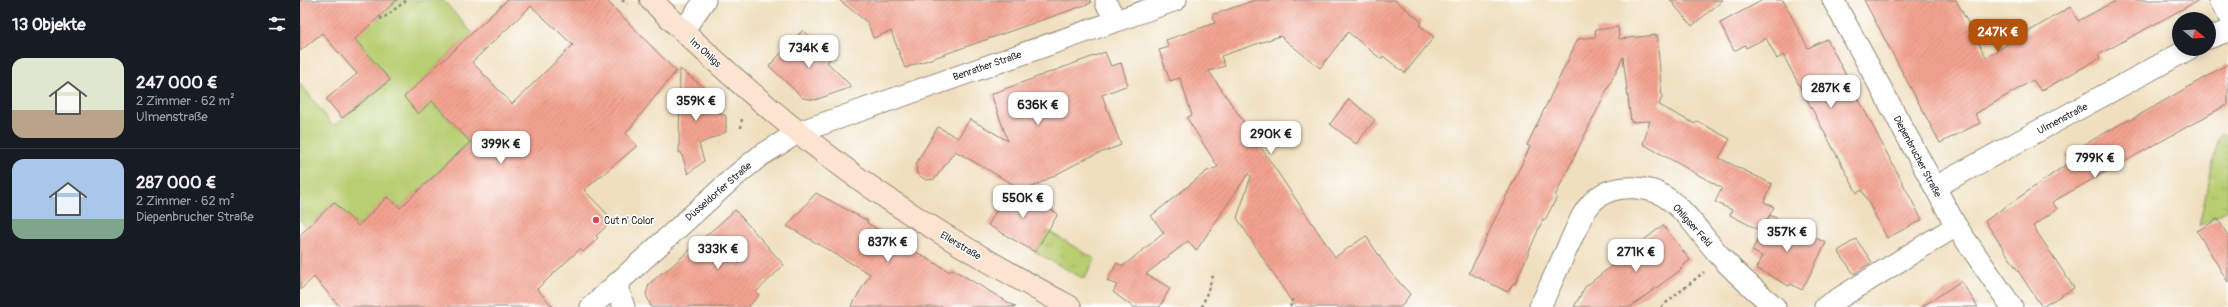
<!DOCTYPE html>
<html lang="de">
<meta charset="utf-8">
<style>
body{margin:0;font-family:Pangolin,sans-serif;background:#20242c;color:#f1f3f6;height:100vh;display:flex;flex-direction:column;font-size:15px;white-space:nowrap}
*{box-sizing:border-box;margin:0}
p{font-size:13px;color:#9ea1a6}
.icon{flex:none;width:22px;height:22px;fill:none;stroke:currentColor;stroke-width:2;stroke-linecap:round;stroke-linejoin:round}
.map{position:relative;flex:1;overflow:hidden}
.drawer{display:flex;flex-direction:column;background:#171b24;width:300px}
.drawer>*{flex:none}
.needle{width:26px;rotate:108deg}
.fabs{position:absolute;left:1872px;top:12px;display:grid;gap:8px}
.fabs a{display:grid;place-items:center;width:44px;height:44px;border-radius:50%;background:#171b24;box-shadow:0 2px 10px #0003;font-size:20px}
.price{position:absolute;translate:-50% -34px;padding:0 9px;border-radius:8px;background:#fff;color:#222;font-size:13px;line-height:26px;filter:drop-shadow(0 1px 2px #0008)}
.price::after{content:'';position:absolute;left:50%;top:24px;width:12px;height:9px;margin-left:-6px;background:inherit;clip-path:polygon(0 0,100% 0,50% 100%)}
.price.on{background:#b45309;color:#fff}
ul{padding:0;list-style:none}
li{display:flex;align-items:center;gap:12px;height:100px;padding:0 12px}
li+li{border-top:1px solid #363941}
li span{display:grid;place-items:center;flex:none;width:112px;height:80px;border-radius:12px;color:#555}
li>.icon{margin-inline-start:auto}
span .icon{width:48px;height:48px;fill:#fffc;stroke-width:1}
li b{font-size:17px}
h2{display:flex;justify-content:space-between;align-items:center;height:48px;padding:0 12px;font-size:17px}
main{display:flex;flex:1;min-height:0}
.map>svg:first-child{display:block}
.grass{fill:url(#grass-tufts);stroke:#727c4e}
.garden{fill:#b9ce72;stroke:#727c4e}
.building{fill:url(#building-hatch);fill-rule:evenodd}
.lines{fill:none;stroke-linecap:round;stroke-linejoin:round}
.street-casing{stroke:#8d8574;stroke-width:23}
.secondary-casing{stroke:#8d8574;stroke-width:24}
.path{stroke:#8d8574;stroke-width:2.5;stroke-dasharray:3 3;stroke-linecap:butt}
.street{stroke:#fff;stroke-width:21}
.secondary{stroke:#fde4d0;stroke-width:22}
.poi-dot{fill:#d1495b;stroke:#fff;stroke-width:1.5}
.labels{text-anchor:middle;stroke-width:3;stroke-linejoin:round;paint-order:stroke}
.street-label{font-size:10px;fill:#2b2b2b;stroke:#fff}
.poi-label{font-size:10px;fill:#2b2b2b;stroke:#fff;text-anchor:start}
</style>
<main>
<section class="drawer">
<h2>13 Objekte<svg class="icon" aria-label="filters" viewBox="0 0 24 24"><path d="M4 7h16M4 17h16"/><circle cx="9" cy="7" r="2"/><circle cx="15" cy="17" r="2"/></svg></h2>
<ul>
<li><span style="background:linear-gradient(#dfe7d0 65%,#b9a48a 0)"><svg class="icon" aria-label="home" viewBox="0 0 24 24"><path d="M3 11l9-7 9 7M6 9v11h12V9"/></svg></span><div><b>247 000 €</b><p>2 Zimmer · 62 m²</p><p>Ulmenstraße</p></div></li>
<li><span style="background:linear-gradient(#a9c7e8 75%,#7fa58c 0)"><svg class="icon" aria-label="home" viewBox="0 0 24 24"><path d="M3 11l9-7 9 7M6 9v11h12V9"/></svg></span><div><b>287 000 €</b><p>2 Zimmer · 62 m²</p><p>Diepenbrucher Straße</p></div></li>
</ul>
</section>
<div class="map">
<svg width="1928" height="307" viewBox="0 0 1928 307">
<defs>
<pattern id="grass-tufts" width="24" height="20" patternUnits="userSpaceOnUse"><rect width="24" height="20" fill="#b9ce72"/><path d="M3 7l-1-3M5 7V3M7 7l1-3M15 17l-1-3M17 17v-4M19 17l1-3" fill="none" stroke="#9fb163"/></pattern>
<pattern id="building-hatch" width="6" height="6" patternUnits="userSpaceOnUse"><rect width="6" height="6" fill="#f3a390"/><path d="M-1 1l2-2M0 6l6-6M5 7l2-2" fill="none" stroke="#d08c7c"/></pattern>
</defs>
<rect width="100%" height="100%" fill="#fff"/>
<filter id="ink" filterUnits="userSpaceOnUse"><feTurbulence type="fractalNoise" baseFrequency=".025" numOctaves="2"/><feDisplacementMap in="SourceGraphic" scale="8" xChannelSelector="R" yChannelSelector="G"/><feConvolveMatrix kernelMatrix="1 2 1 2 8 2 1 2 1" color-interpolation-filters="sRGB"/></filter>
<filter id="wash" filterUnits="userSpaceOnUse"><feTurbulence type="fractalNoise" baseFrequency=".012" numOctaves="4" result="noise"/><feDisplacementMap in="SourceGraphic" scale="16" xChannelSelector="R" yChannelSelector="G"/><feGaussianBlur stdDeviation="0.9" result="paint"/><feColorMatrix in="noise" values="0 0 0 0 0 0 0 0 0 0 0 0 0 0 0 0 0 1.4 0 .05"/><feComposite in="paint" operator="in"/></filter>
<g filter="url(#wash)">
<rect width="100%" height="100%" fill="#efdfbe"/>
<g class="grass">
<polygon points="1924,133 1928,140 1928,210 1899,226 1919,135"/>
<polygon points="748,231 795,259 784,279 735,252"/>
</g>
<polygon class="garden" points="97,0 143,0 172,33 104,97 118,114 132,101 170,142 100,208 87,197 58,226 34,202 7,228 0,220 0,83 33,126 90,80 53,36 75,18 77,20 83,15 81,13"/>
<g id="blocks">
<g class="building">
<polygon points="0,0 97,0 55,39 90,80 42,118 26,99 57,74 22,33 0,51"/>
<path d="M207,0h99l70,71 -50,62 11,13 -53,44 29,30 -17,16 2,2 -15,14 -3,-3 -43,40 16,18h-213l-26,-30 -14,13v-55l34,-33 24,24 29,-29 13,11 70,-66 -38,-41 -14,13 -14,-17zM231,6l42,39 -61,59 -40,-42z"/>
<polygon points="539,0 790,0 791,3 605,68 591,31 573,38 568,23"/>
<polygon points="955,0 1095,0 1122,22 1119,25 1134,37 1105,73 1083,56 1081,59 1048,32 1020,68 980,36 921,56 925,66 909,71 1035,257 1066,236 1090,272 1110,294 1101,307 995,307 937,218 951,176 948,174 896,251 888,241 846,274 870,288 860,307 833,307 813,292 817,285 807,281 817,263 823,266 864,233 851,216 907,171 918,167 887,118 892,115 880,78 870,81 859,50 869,47 866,40 915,23 912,15"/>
<polygon points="1370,0 1423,0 1392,26"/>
<polygon points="1463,0 1483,0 1508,48 1527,39 1622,220 1587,238 1562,190 1557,193 1483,55 1477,59 1466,38 1446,48 1445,45 1434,51 1420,23"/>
<polygon points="1564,0 1656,0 1686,57 1770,7 1778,21 1817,0 1899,0 1798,55 1800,58 1741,91 1733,80 1675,114 1680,123 1640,143"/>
<polygon points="1318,27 1319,39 1357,35 1362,97 1359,105 1395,124 1397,121 1430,139 1419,158 1472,184 1464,202 1474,207 1461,231 1430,215 1432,210 1415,202 1422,188 1343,144 1350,121 1331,122 1323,57 1255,196 1257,197 1245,220 1243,219 1215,284 1213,283 1208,292 1169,273 1230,147 1227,145 1278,39 1296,37 1295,30"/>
<polygon points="503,30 532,57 527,62 552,87 515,100 503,98 469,66"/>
<polygon points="805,52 811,66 821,63 828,85 802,95 821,145 787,158 725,191 655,151 635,179 626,180 617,174 616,166 618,160 638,127 658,138 670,119 708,141 691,94"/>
<polygon points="1928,64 1928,104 1752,202 1757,209 1733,226 1774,288 1742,307 1685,221 1770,162 1766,155 1828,120 1829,121"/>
<polygon points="380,69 405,88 398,103 426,116 426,132 399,144 404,161 388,174 381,152 379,153"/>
<polygon points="1049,99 1075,120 1056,144 1030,124"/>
<polygon points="711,186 758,214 735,252 688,225"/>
<polygon points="516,193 568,221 567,223 650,272 652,269 716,307 551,307 570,274 487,226"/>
<polygon points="435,210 484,265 456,292 459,295 448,307 351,307 346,294 349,284 364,271 365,272"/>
<polygon points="1470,215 1526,243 1502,290 1491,284 1489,286 1456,268 1462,256 1452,251"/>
<polygon points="1918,219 1928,236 1928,282 1897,231"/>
<polygon points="1363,225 1390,260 1380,268 1382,269 1330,307 1274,307 1285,287"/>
<polygon points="1556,239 1572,262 1554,274 1538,251"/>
<polygon points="1661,281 1678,307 1622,307"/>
</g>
</g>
</g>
<g filter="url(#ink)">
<use href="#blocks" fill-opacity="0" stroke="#8d8574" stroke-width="1"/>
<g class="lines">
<g class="street-casing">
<g id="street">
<polyline points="806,0 806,3 816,20"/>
<polyline points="1533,0 1656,226 1712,307"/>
<polyline points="1919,0 1928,14"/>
<polyline points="383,31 405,0"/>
<polyline points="1909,38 1928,31"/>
<polyline points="1635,187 1889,49"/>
<polyline points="316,284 324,307"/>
<polyline points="291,307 433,178 460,156 499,132 876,0"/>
<path d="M1240,307l42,-91c4,-6 9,-14 16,-19 18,-13 51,-12 69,1 22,15 36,40 54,59 16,18 35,34 54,50"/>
<polyline points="1525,307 1656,226"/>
</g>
</g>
<g class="secondary-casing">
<path id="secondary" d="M351,0c60,59 124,116 192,167 71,53 149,97 227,140"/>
</g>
<g class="path">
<polyline points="322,0 327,4"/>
<polyline points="80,17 82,19 107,0"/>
<polyline points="441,128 442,117"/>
<polyline points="902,307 914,273"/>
<polyline points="990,307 993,299"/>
<polyline points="1361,307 1404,272"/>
</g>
<use href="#street" class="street"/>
<use href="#secondary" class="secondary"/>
</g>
</g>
<circle class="poi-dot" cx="296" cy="220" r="4"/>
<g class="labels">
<g class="street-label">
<text transform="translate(406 52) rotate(42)" y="4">Im Ohligs</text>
<text transform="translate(687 65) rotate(-19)" y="4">Benrather Straße</text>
<text transform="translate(1762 118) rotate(-28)" y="4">Ulmenstraße</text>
<text transform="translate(1618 156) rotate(62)" y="4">Diepenbrucher Straße</text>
<text transform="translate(418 191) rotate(-41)" y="4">Düsseldorfer Straße</text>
<text transform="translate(1393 225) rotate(48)" y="4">Ohligser Feld</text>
<text transform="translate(661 245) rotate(31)" y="4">Ellerstraße</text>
</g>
<g class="poi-label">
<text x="304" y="224">Cut n' Color</text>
</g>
</g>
</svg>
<div class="fabs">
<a><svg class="needle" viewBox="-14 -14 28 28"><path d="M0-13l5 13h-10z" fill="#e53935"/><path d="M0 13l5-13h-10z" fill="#9ea1a6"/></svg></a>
</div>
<b class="price on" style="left:1698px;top:53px">247K €</b>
<b class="price" style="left:509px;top:69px">734K €</b>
<b class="price" style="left:1531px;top:109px">287K €</b>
<b class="price" style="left:396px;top:122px">359K €</b>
<b class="price" style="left:738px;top:126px">636K €</b>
<b class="price" style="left:971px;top:155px">290K €</b>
<b class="price" style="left:201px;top:165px">399K €</b>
<b class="price" style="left:1795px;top:179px">799K €</b>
<b class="price" style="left:723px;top:219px">550K €</b>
<b class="price" style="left:1487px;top:253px">357K €</b>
<b class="price" style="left:588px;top:263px">837K €</b>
<b class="price" style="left:418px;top:270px">333K €</b>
<b class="price" style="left:1336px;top:273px">271K €</b>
</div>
</main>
